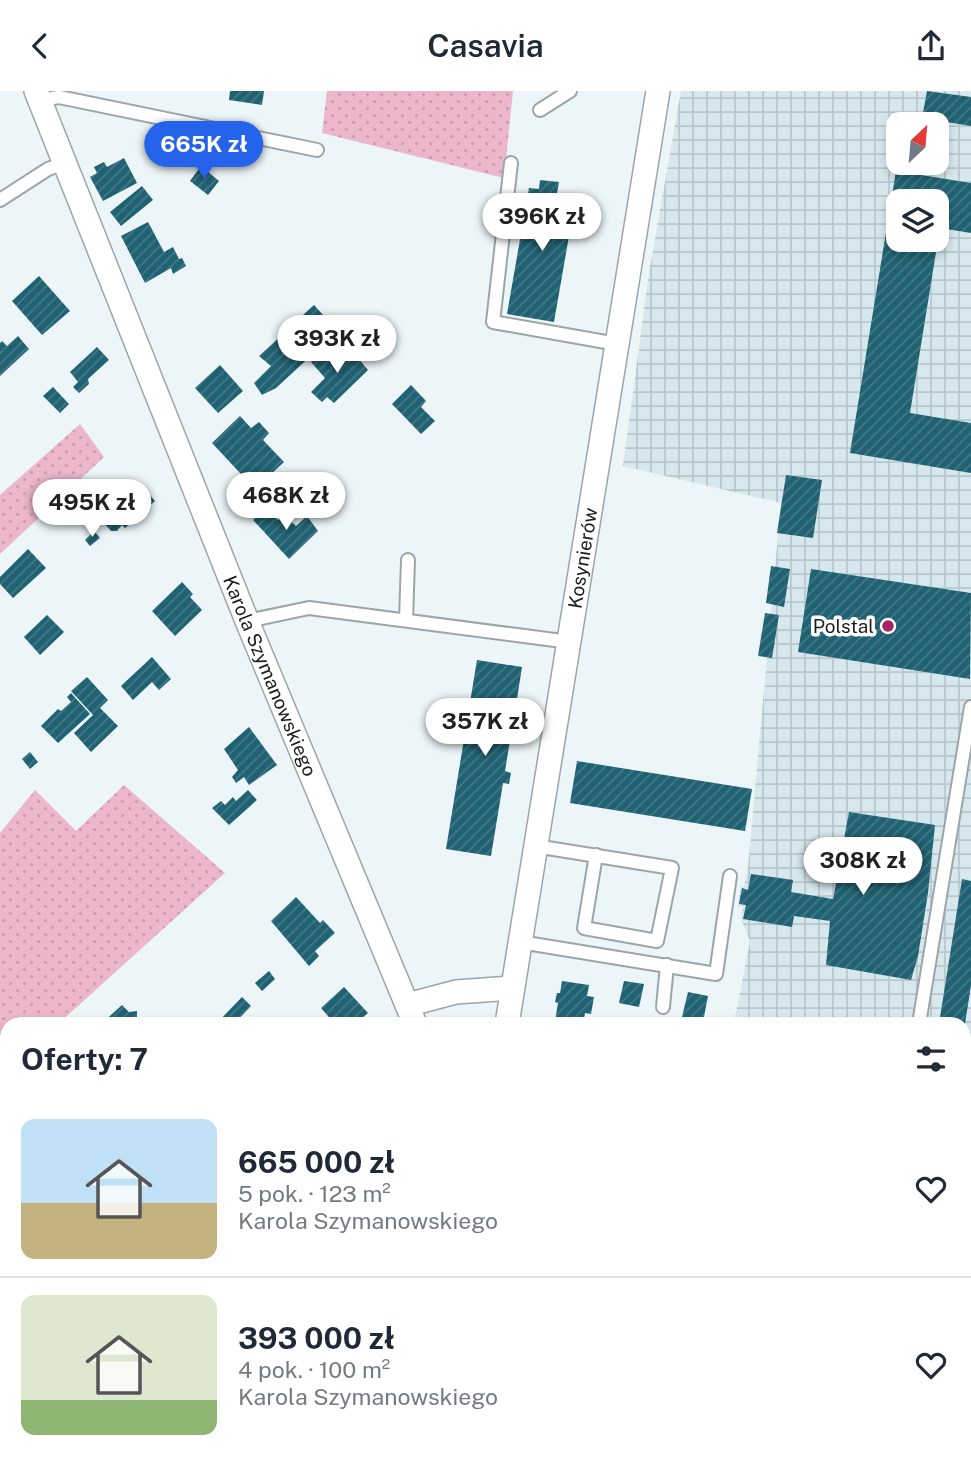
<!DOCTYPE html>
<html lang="pl">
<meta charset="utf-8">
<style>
body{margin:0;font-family:"Public Sans",sans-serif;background:#f6f6f7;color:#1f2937;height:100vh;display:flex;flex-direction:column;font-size:26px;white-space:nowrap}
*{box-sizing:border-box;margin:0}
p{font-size:23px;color:#747a83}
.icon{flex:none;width:38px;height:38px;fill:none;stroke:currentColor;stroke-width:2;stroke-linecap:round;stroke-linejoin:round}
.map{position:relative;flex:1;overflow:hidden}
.drawer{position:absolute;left:0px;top:926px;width:971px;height:450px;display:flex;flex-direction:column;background:#fff;border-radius:21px 21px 0 0;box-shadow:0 4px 10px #0003}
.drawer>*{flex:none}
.needle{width:46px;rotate:26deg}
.controls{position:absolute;left:886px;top:21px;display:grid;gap:14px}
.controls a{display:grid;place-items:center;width:63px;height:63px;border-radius:14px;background:#fff;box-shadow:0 4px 10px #0003;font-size:35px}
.price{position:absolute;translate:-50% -60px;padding:0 16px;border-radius:24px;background:#fff;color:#222;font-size:23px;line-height:46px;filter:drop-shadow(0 2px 4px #0008)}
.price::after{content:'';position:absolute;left:50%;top:42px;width:21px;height:16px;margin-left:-10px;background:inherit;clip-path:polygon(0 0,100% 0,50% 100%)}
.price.on{background:#2563eb;color:#fff}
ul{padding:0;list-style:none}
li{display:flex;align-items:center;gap:21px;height:175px;padding:0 21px}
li+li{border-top:2px solid #e0e1e3}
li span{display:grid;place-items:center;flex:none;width:196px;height:140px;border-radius:14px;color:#555}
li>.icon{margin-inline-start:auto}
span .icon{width:84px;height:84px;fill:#fffc;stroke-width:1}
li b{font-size:30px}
h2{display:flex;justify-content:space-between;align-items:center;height:84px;padding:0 21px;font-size:30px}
header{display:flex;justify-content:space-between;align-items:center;height:91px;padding:0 21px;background:#fff;font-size:32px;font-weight:600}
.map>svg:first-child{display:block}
.industrial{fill:url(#industrial-grid);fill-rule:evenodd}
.grass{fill:url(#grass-dots)}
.building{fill:url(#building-hatch)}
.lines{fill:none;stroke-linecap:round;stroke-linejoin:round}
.service-casing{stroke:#9da5a8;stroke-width:16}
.minor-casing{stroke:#9da5a8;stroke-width:26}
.path{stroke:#93999b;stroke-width:4.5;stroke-dasharray:3.5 5;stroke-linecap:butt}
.service{stroke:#fff;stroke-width:12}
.minor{stroke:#fff;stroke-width:23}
.poi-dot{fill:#a82069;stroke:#fff;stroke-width:2.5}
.labels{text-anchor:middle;stroke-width:7;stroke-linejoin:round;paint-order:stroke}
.street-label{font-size:19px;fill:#1a1d1e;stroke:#fff}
.poi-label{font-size:19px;fill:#1a1d1e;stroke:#fff;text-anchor:end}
</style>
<header><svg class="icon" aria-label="back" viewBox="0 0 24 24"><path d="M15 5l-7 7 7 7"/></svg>Casavia<svg class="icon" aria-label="share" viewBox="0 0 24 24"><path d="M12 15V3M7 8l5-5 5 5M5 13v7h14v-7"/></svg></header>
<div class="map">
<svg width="971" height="1375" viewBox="0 0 971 1375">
<defs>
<pattern id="industrial-grid" width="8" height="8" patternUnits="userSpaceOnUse" patternTransform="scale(1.75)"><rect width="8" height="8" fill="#d6e8ed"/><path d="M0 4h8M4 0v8" fill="none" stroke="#b7c7cb"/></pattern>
<pattern id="grass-dots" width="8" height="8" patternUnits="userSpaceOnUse" patternTransform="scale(1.75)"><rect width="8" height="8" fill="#ecb6cb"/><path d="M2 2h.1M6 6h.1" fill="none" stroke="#ca9cae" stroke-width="1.8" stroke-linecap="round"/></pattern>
<pattern id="building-hatch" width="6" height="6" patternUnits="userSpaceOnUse" patternTransform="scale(1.75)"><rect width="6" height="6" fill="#1f6273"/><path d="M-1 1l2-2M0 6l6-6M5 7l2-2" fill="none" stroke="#467885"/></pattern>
</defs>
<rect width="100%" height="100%" fill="#ecf5f8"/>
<path class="industrial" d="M681,0h290v998l-7,-1v-64h-230l16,-83 -9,-22 2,-12 -5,-1 2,-19h4l4,-20 33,-364 -158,-37 26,-193zM898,33h38v39h-38zM898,110h38v39h-38z"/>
<g class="grass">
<polygon points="327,0 513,0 504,87 322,42"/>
<polygon points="80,333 104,366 0,463 0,404"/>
<polygon points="124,694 225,782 58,933 7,933 7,979 0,985 0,742 35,699 76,740"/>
<polygon points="541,1369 587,1369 589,1375 543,1375"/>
</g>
<g class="building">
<polygon points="230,0 264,0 262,14 229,9"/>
<polygon points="927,0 971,6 971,35 922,27"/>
<polygon points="167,47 176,57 183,51 191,58 177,71 169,64 162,72 153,62"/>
<polygon points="124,67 137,92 103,110 90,86 97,82 94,76 104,71 107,76"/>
<polygon points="201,75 219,90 208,104 190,90"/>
<polygon points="896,80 971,92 971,142 940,137 936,148 936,110 898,110 898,149 938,149 910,322 971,332 971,382 850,362"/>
<polygon points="540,89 559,91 557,102 576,105 554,231 507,223 529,97 539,98"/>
<polygon points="142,95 153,109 121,135 110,121"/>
<polygon points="148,131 164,161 173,156 179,168 182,167 186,175 173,183 171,177 145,192 121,145"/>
<polygon points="39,185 70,220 42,244 12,210"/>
<polygon points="314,214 325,226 315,236 327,250 276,297 262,304 254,292 271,275 259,265 283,243 295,254 312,238 303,224"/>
<polygon points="18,245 29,258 0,285 0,252 2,250 7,255"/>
<polygon points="97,256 109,269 88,288 89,293 79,302 73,296 78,291 70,281"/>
<polygon points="325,258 341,271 353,261 368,279 334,312 327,306 322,311 311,301 325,287 311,271"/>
<polygon points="220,274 243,300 218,322 195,297"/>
<polygon points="411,294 426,310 421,316 435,330 421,343 392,313"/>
<polygon points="53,296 69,313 60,322 43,305"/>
<polygon points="240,325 251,337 259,331 269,342 263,349 284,371 255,398 212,352"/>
<polygon points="786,384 822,389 813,447 777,442"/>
<polygon points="141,394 155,410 125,437 122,434 117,440 111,440 103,431"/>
<polygon points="265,417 278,429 284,424 296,435 307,425 318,440 289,468 253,429"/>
<polygon points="94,440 100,447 90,455 85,449"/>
<polygon points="28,458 46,477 13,507 0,493 0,486"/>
<polygon points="771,475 790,478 784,516 766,512"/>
<polygon points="811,478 971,502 970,588 798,561"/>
<polygon points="182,491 193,503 190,506 202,519 175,545 152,520"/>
<polygon points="765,522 779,524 772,567 758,565"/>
<polygon points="47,524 64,541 40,564 24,546"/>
<polygon points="152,566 171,588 159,599 152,591 133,609 121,595"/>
<polygon points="477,569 522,576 517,608 524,609 522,620 515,619 505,680 511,682 509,693 503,692 491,765 446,758"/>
<polygon points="87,586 108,609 100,617 118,635 91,661 74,642 93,624 71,600"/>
<polygon points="71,602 90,623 58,652 41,635 58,618 61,620 71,611 67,606"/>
<polygon points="249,636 277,674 249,694 244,686 236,692 232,686 238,679 224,658"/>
<polygon points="30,661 38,671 30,678 22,668"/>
<polygon points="577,670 752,698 745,740 570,712"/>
<polygon points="248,699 257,709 229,734 212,717 221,710 225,714 233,706 236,710"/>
<polygon points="849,721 935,734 928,802 918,865 911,889 826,874 830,830 794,825 792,836 743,828 746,814 739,813 742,797 748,799 751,783 793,789 791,801 833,808"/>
<polygon points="962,788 971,790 971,894 965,933 939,933"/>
<polygon points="296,806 320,832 323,829 335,842 315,860 319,865 309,875 271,830"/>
<polygon points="269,880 275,888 262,900 255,892"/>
<polygon points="562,890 589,894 587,905 594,906 591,923 585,922 584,928 591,929 590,933 552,933 552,929 555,930 558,912 555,911 557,902 560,902"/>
<polygon points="624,890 644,893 639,916 619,912"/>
<polygon points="344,896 368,922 355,933 335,933 321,917"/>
<polygon points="688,901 708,905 703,931 682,926"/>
<polygon points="242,906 251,915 234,933 216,933"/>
<polygon points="122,914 129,921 137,920 137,929 140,933 101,933"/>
<polygon points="139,1368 186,1368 192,1375 144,1375"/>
<polygon points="469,1368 494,1368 500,1375 463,1375"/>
</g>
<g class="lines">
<g class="service-casing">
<g id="service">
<polyline points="40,9 59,6 317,59"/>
<polyline points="540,19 570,0"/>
<polyline points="511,72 493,231 617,253"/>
<polyline points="0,109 48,78 65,72"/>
<polyline points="406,529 408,469"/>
<polyline points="247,530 309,517 570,551"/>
<polyline points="535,755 672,777 657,850 584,837 596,764"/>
<polyline points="520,851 716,883 730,785"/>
<polyline points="663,916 667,874"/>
<polyline points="919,933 971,616"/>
<polyline points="964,994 971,995"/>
<polyline points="964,1268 971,1257"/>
<polyline points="964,1363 971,1354"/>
<polyline points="524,1368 526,1375"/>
<polyline points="706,1368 734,1375"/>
<polyline points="283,1375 290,1368"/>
<polyline points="800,1375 833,1368"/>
</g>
</g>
<g class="minor-casing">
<g id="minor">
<path id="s1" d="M36,0l211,530 168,403"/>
<polyline points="407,914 456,901 512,897"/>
<path id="s2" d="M507,933l151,-933"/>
<polyline points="597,1368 599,1375"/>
</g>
</g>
<polyline class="path" points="668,1368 684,1375"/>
<use href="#service" class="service"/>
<use href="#minor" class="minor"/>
</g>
<circle class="poi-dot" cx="888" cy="535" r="7"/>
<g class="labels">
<g class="street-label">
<text dy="7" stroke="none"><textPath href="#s2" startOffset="472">Kosynierów</textPath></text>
<text dy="7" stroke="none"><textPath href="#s1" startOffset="630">Karola Szymanowskiego</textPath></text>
</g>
<g class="poi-label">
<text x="874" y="542">Polstal</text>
</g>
</g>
</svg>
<div class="controls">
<a><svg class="needle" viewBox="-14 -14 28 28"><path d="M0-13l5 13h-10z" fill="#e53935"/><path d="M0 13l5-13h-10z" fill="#747a83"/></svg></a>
<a><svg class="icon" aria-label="layers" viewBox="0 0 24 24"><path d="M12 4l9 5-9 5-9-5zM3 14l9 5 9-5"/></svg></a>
</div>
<b class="price on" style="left:204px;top:90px">665K zł</b>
<b class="price" style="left:542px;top:162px">396K zł</b>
<b class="price" style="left:337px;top:284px">393K zł</b>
<b class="price" style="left:286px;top:441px">468K zł</b>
<b class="price" style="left:92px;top:448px">495K zł</b>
<b class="price" style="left:485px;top:667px">357K zł</b>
<b class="price" style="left:863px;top:806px">308K zł</b>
<section class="drawer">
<h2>Oferty: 7<svg class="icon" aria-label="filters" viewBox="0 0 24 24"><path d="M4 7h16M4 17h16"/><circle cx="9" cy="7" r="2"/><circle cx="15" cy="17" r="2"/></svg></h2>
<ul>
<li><span style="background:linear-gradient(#bfe0f5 60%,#c2b280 0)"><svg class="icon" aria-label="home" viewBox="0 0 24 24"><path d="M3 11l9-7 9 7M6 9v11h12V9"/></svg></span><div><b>665 000 zł</b><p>5 pok. · 123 m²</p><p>Karola Szymanowskiego</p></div><svg class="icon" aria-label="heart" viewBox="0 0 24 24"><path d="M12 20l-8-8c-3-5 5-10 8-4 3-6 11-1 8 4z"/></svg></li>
<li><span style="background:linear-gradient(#dfe7d0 75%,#8fb573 0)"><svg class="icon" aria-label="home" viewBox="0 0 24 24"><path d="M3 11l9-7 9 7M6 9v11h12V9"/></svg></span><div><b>393 000 zł</b><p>4 pok. · 100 m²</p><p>Karola Szymanowskiego</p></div><svg class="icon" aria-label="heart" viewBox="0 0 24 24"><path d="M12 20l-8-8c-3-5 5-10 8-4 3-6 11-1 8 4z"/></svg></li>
</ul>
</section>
</div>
